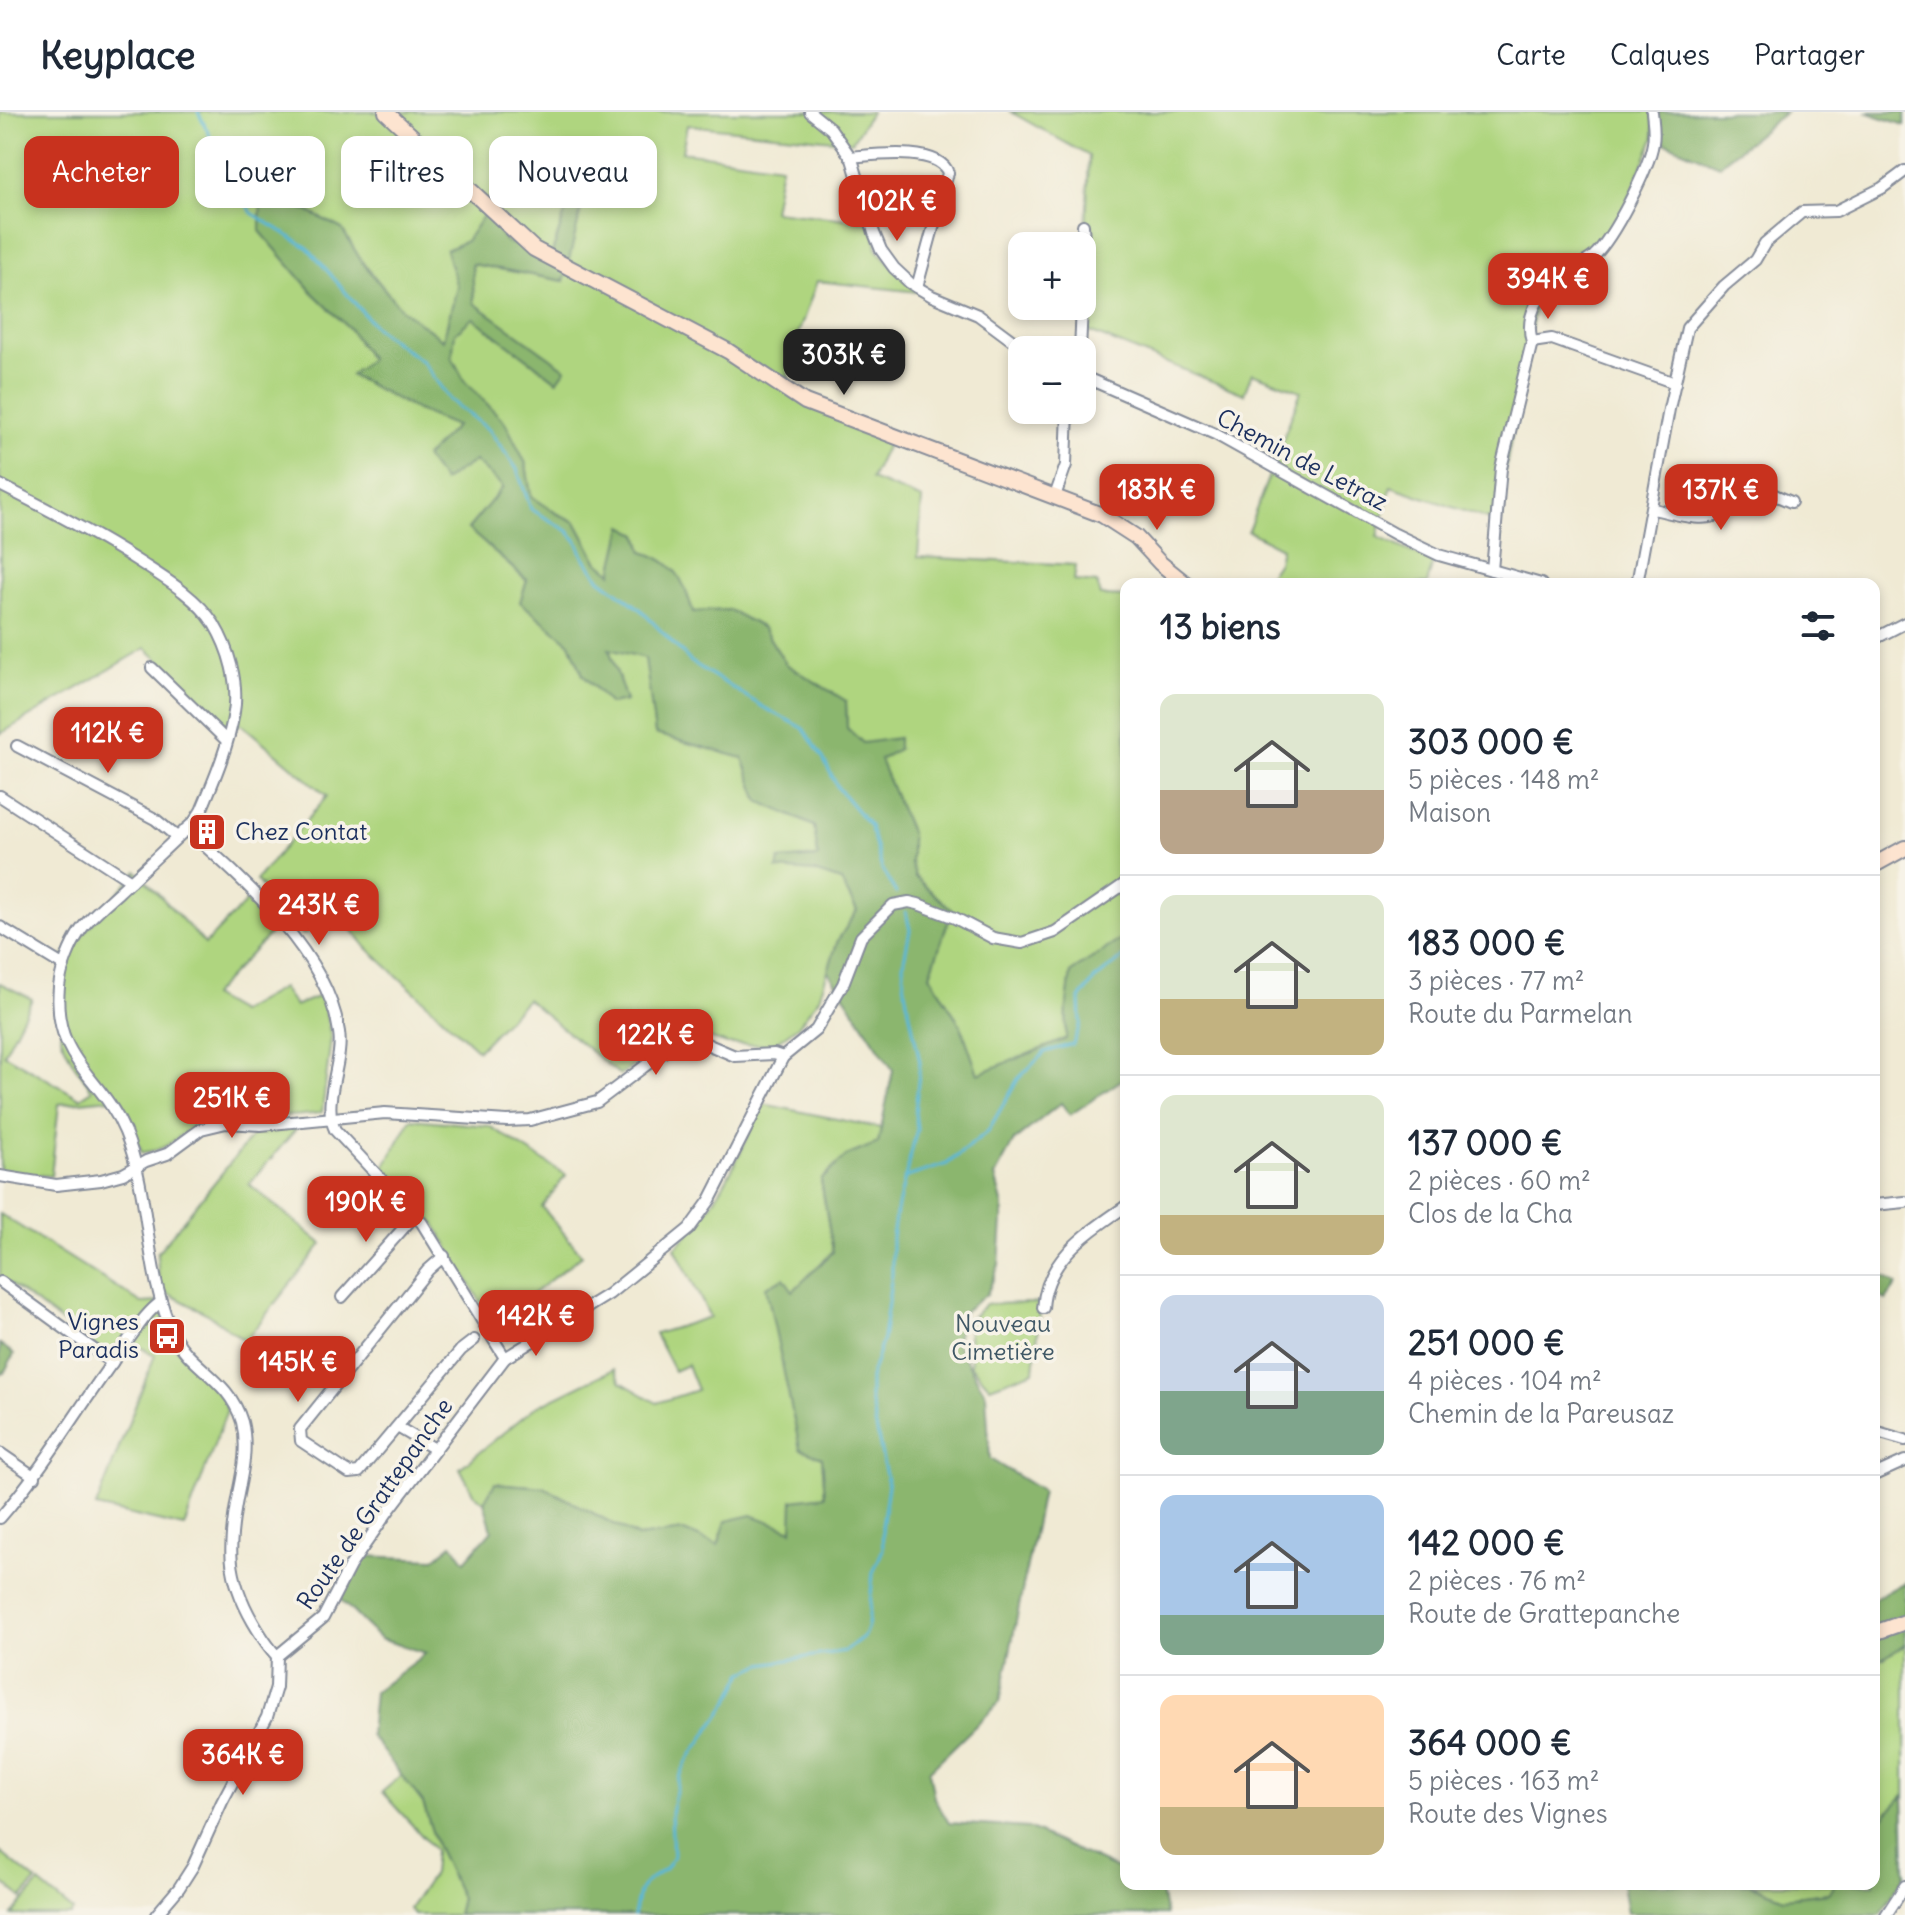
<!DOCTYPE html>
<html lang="fr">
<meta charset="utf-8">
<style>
body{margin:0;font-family:Delius,sans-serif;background:#f6f6f7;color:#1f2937;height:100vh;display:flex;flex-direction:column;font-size:30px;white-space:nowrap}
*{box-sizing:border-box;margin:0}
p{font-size:26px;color:#747a83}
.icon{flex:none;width:44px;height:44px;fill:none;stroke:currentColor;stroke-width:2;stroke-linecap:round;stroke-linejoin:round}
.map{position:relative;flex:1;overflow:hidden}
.panel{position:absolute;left:1120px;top:466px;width:760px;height:1312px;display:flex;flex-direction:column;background:#fff;border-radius:16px;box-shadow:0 4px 12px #0003}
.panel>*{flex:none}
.banner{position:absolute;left:24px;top:24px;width:760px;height:72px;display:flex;gap:16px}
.fabs{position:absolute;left:1008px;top:120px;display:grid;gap:16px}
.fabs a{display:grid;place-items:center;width:88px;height:88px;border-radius:16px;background:#fff;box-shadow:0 4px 12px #0003;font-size:40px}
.price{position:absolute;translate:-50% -68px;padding:0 18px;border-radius:16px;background:#c8321e;color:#fff;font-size:26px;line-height:52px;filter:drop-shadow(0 2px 4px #0008)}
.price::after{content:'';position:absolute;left:50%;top:48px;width:24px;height:18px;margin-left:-12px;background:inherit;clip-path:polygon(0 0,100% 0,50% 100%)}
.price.current{background:#222;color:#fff}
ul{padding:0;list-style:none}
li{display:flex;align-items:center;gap:24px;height:200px;padding:0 40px}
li+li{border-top:2px solid #e0e1e3}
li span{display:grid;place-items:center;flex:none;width:224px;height:160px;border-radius:16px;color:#555}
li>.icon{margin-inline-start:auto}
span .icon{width:96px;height:96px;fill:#fffc;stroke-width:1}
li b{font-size:34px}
h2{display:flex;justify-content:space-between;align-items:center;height:96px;padding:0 40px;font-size:34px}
.pill{padding:0 28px;border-radius:16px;background:#fff;box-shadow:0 4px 12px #0003;font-size:28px;line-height:72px}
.pill.current{background:#c8321e;color:#fff}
header{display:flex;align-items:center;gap:48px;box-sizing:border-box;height:112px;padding:0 40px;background:#fff;border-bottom:2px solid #e0e1e3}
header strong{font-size:38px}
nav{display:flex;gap:44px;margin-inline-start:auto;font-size:28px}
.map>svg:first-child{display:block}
.green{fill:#afd57f;stroke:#65826e;stroke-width:2}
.forest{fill:#8bb66e;stroke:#537266;stroke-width:2}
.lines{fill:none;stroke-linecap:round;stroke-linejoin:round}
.stream{stroke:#59b7d8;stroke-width:3}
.street-casing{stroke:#868c99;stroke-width:14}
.secondary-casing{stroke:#868c99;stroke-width:18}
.street{stroke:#fff;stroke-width:10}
.secondary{stroke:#fde4d0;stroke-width:14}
.labels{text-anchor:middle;stroke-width:7;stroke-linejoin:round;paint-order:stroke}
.street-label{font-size:24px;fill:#1b2f5e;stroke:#f7f3e8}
.poi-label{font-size:24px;fill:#1b2f5e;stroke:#f7f3e8;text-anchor:start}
.park-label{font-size:24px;fill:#405866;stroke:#f7f3e8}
</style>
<header>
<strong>Keyplace</strong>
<nav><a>Carte</a><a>Calques</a><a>Partager</a></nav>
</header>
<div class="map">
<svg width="1905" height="1803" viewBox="0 0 1905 1803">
<rect width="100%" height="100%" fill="#f7f3e8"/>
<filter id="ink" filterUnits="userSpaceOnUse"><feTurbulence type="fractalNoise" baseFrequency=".0125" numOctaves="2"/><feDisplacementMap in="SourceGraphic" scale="16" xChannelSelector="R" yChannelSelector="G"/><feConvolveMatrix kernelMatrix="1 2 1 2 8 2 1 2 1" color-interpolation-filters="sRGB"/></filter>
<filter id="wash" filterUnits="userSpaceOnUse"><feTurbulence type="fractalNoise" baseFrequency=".006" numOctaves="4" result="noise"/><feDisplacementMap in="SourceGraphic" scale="32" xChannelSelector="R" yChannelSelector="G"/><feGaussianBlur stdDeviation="1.8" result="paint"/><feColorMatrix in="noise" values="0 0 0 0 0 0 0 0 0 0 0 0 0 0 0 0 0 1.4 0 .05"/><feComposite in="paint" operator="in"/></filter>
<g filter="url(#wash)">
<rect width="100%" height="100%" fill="#f0ead4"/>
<g class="green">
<path d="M0,0h871l-19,30 -165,-17 -5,27 99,14 -8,45 101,11 3,28 41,42 -101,-11 -30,84 4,32 101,37 -21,45 51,20 -4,58 158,8 -2,16 23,2 3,13 26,1v339l-55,36 -4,32 -1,35 -88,36 -17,-49 -31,-51 22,-65 -37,-33 -4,-15v-28l-32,-74 19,-11 -35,-5 -16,-16 -1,-27 -60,-37 -23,-36 -34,-18 -36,2c-11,-32 -16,-50 -50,-60l-5,-18 -15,-7 -11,47 -15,-13 -21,-39 -20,-9 -25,-17 -5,-32 -21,-42 -40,-40 -14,-25 4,-24 18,-16 84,64 8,-12 -91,-66 -2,-39 92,17 14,-107 -27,82c-37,-11 -67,-23 -105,-6l11,37 -14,53 -43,-32 -38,-46 -20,-33 -80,-42 -2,44 54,63 35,34 21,32 -18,16 65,34 40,16 -14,55 32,-20 29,26 -36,42 59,52 -6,22 49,40 13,32 27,29 16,-3 -17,-53 37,10 9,76 88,24 16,43 55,25 5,31 -39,3 61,21 16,30 -19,29 -19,58 -21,28 -26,19 -45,-1 -41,-14 -66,45 -93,-76 -49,51 -111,-102 -28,-35 -36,22 -47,-55 71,-84 -87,-73 -6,8 -88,-83 -146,86z"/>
<polygon points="1011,0 1652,0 1654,26 1618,113 1536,190 1496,410 1391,374 1378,425 1433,450 1427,472 1263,472 1278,450 1281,436 1248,419 1301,279 1252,261 1244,282 1082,217 1089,44"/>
<path d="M137,759l68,73 47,-48 27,28 -68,72 28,16 43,-24 13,18 27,-11 9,43 -9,74c-36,9 -72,-2 -107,4 -20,4 -33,20 -49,30 -6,4 -16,5 -24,7l-21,-55 -62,6 -8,72 -51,-3v-190l32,16 -28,55 76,44 12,-8 -19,-27 -12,-25 2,-81z"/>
<path d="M763,992l118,24 -3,15 -32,13 -25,24 12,71 -40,41 7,156 22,9 3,40 -33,33 -73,16 -35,-15 -46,6 -94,-50 -49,-4 -11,19 -11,-9 -13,-25 74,-60 80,-39 7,13 36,21 40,-13 -10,-25 -13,6 -19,-37 55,-17 -35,-69c45,-44 62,-89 88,-144z"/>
<polygon points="411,1007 489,1014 566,1063 542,1095 582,1143 530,1184 496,1202 484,1196 435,1112 384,1055"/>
<polygon points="302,1010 249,1072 322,1132 245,1229 208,1202 167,1181 162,1221 222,1285 227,1298 184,1415 96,1395 155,1243 123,1226 110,1245 0,1165 0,1102 142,1191 160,1190 157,1141 261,1013"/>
<polygon points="1041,1191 1034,1259 990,1275 971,1254 968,1209 986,1192"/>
<polygon points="1905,1533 1905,1686 1903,1685 1874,1716 1874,1552"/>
<polygon points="402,1663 423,1691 436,1732 461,1786 457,1803 414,1803 409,1797 433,1762 435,1738 382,1680"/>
<polygon points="0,1740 36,1769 22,1786 0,1768"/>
<polygon points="39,1771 73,1799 70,1803 12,1803"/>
<polygon points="1750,1772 1835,1772 1829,1781 1784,1786"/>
</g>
<g class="forest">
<polygon points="1652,0 1786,0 1719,53 1654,26"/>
<polygon points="1865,0 1905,0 1905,13"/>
<path d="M590,61l-26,108 -92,-17 2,39 92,66 -9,12 -84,-63 -18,15 -3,24 13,25 40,40 21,42 5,32 25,17 20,9 21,39 15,12 11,-47 15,8 5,18c34,10 40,28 50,60l36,-2 34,18 23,36 60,37 1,27 16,15 35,-5v11l-18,11 31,74v28l4,15 37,33 -22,65 31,51 17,48 88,-35 1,-35 4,-32 55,-36v141l-56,38 -9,-12 -47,38 -19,35 8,30 -4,59 -12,29 -23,17 -8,32 30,51 4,65 52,32 -42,211 -71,69 5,27 15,25 79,5 98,45v11h20l15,8 5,23h-709l4,-17 -25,-54 -13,-41 -53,-68 4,-43 52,-39 -46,-14 -41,-41 25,-42 70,3 18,-15 13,17 27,-31 -8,-28 11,-19 49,4 94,50 46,-6 34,14 8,-24 26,-6 40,15 1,-30 32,-4 -3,-39 -22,-8 -34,-162 18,-9 9,13 40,-39 -12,-72 25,-24 32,-13 15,-73 -65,-99 10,-31 19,-29 -16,-30 -27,-9 -37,-3 2,-9 39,-3 -4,-31 -55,-25 -16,-43 -88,-24 -10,-76 -36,-9 17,52 -16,3 -27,-29 -13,-32 -50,-41 7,-22 -59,-51 35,-42 -28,-26 -32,20 -18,-24 31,-31 -39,-16 -66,-35 19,-16 -21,-31 -35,-34 -54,-63 1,-44 81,42 20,33 38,46 43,32 14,-53 -11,-37 20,-9 19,-28 21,29 45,14 27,-82z"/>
<polygon points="1874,1159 1897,1173 1886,1188 1874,1181"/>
<polygon points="0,1232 14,1242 4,1261 0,1263"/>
<polygon points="1905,1470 1905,1533 1874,1552 1874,1487"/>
<polygon points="1903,1684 1905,1763 1880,1803 1627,1801 1622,1772 1750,1772 1784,1786 1828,1781 1835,1772 1874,1772 1874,1716"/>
</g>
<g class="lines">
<g class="stream">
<polyline points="198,0 218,40 239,68 245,91 252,101 308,136 376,216 423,250 450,288 489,318 517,357 531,397 568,419 577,429 583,444 600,467 639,496 690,549 763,595 803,616 823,646 838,676 870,714 882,757 896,781"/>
<polyline points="904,1066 947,1052 988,1019 1018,967 1045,940 1073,932 1081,911 1080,887 1094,868 1126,843"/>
<polyline points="634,1803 639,1780 646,1770 665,1757 673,1745 671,1701 679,1667 686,1651 729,1589 744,1560 762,1552 845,1539 864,1524 868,1514 873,1461 883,1437 882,1415 888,1373 870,1286 870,1266 883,1227 892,1162 892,1125 895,1106 917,1017 915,1001 920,950 905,879 903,853 910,818 906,800"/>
</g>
</g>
</g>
<g filter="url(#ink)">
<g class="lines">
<g class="street-casing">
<g id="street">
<polyline points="810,0 831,17 852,47 874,121 881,138 894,156 910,171 932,184 978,203 1025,238"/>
<path d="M850,45c24,-2 89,-11 98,16l-31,114"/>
<polyline points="1082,189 1085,145 1083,113"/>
<polyline points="1532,230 1552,227 1675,271"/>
<polyline points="1080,238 1082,194"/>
<polyline points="1082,264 1215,322 1395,422 1439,443 1541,472"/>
<path d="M0,373c50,25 98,50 144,80 25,16 54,34 70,59 15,25 25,59 20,88 -5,33 -20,68 -33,99l-7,11c-25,23 -50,47 -75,70 -13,12 -29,24 -39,39 -10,15 -19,38 -21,56 -7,74 43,89 66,145 27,66 18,141 50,205 17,32 54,42 67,85 6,24 1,48 -4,72 -10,51 -12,81 15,128 7,12 14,24 24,34l-1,31 -9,30 -45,85 -29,64 -14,22 -23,27"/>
<polyline points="1055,384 1066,353 1068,298"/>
<path d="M1653,397c20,4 51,15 70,4 14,-8 25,-16 40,-23l28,12"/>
<path d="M1492,458l9,-102 31,-126c-8,-27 8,-50 30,-67 10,-7 23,-11 32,-19 19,-18 55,-87 59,-113 2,-10 0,-21 -1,-31"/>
<polyline points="1637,472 1669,297 1687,216 1724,174 1755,148 1765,131 1802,100 1836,99 1882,76 1905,59"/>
<polyline points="1874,527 1905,511"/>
<polyline points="152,556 226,628"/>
<polyline points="17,634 155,707 177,725"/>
<polyline points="0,684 131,769"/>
<path d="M186,717c56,50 142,124 153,203 5,31 -18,68 -4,98l87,93 83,135"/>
<polyline points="0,815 64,854"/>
<polyline points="0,1064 56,1073 101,1068 123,1062 146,1049 167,1042 201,1017 226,1011 261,1013 385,1001 507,1009 530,1008 597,990 669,936 690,931 702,930 735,944 774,942 783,945 816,918 843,872 861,825 893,793 909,790 918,792 955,806 993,826 1022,831 1055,820 1126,771"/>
<polyline points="1874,1093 1905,1090"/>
<polyline points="444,1144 428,1158 300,1317 301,1329 349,1361 359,1360 461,1238 474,1228"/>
<polyline points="1,1170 112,1251"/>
<polyline points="342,1185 416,1102"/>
<path d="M1043,1196c3,-50 46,-76 83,-102"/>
<polyline points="399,1316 435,1337"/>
<polyline points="1874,1319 1905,1328"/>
<polyline points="0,1341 35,1365"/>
<polyline points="1874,1363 1905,1349"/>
<path d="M0,1406c46,-53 80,-113 122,-169 12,-16 23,-36 39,-47"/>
<polyline points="277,1544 323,1506 350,1454 389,1398 505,1246 609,1182 689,1117 710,1088 783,945"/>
<polyline points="1886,1803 1905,1774"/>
</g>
</g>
<g class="secondary-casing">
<g id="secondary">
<polyline points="386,0 534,137 728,239 805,290 1102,403 1136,425 1160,451 1186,472"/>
<polyline points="1874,753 1905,736"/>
<polyline points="1874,1521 1905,1510"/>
</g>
</g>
<use href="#street" class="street"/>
<use href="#secondary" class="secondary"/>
</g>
</g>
<defs>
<g id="building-square" transform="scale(2)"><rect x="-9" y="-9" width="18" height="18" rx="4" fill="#c8321e" stroke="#f7f3e8"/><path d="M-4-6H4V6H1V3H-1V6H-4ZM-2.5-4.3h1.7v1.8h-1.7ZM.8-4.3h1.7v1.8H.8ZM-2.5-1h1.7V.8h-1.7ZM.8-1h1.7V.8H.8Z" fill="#fff"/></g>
<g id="bus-square" transform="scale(2)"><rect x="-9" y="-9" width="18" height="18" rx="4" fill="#c8321e" stroke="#f7f3e8"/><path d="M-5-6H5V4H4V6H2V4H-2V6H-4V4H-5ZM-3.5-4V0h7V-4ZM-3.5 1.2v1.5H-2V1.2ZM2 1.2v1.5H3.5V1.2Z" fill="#fff"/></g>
</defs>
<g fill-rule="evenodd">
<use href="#building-square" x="207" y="720"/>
<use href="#bus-square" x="167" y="1224"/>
</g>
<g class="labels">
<g class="street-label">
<text transform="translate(1302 348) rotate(28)" y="8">Chemin de Letraz</text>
<text transform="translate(375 1392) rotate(-55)" y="8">Route de Grattepanche</text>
</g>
<g class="poi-label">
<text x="235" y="728">Chez Contat</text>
<text x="139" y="1218" text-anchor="end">Vignes<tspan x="139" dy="28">Paradis</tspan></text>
</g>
<g class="park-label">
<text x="1003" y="1220">Nouveau<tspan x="1003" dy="28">Cimetière</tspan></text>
</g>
</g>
</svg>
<div class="fabs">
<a>+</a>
<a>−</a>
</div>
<b class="price" style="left:897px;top:131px">102K €</b>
<b class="price" style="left:1548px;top:209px">394K €</b>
<b class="price current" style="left:844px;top:285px">303K €</b>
<b class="price" style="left:1157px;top:420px">183K €</b>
<b class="price" style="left:1721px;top:420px">137K €</b>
<b class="price" style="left:108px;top:663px">112K €</b>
<b class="price" style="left:319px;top:835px">243K €</b>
<b class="price" style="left:656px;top:965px">122K €</b>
<b class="price" style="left:232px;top:1028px">251K €</b>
<b class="price" style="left:366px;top:1132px">190K €</b>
<b class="price" style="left:536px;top:1246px">142K €</b>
<b class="price" style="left:298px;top:1292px">145K €</b>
<b class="price" style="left:243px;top:1685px">364K €</b>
<div class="banner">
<a class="pill current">Acheter</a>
<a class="pill">Louer</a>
<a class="pill">Filtres</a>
<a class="pill">Nouveau</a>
</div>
<section class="panel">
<h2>13 biens<svg class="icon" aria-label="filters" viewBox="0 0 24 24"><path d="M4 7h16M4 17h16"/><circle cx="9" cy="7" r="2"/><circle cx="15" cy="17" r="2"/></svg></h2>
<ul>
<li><span style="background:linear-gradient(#dfe7d0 60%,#b9a48a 0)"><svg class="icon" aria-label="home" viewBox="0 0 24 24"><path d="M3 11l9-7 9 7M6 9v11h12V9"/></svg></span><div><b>303 000 €</b><p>5 pièces · 148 m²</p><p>Maison</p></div></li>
<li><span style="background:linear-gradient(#dfe7d0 65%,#c2b280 0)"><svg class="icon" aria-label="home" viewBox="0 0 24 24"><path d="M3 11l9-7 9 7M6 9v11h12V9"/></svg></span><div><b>183 000 €</b><p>3 pièces · 77 m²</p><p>Route du Parmelan</p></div></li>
<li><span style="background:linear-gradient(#dfe7d0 75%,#c2b280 0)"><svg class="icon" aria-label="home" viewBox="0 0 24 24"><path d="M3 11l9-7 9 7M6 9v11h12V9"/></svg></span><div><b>137 000 €</b><p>2 pièces · 60 m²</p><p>Clos de la Cha</p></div></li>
<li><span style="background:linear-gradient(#c9d6e8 60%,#7fa58c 0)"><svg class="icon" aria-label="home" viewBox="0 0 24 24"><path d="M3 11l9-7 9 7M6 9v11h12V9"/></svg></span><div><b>251 000 €</b><p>4 pièces · 104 m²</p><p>Chemin de la Pareusaz</p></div></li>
<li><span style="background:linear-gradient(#a9c7e8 75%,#7fa58c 0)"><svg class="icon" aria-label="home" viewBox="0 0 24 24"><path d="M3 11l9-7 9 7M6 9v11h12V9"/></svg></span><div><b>142 000 €</b><p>2 pièces · 76 m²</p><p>Route de Grattepanche</p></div></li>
<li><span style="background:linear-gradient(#ffd9b3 70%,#c2b280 0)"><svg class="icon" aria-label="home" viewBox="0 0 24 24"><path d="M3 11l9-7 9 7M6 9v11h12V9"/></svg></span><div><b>364 000 €</b><p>5 pièces · 163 m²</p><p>Route des Vignes</p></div></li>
</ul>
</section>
</div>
